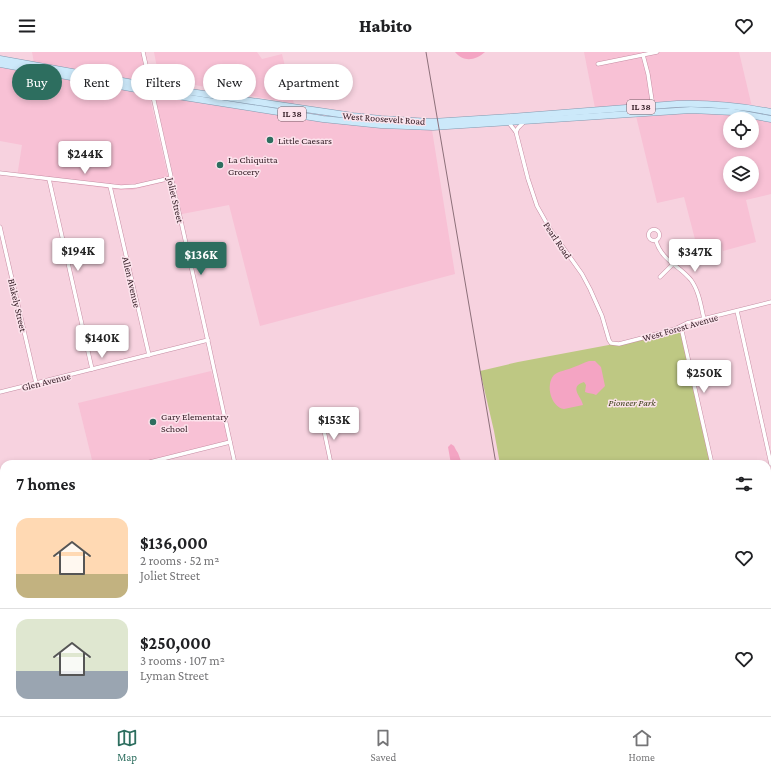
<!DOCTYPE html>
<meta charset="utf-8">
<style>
body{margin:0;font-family:"Crimson Pro",serif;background:#f6f6f6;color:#202124;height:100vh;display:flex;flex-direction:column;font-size:15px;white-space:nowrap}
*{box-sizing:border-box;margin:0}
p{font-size:13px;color:#757577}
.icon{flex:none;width:22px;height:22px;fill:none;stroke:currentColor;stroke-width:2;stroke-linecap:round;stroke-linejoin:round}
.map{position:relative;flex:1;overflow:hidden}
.sheet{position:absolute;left:0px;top:408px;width:771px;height:256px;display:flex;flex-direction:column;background:#fff;border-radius:12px 12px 0 0;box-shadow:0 2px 6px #0003}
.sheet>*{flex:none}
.top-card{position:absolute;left:12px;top:12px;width:400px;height:36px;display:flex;gap:8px}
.tools{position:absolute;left:723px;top:60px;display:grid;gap:8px}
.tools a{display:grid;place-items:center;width:36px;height:36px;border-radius:50%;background:#fff;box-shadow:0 2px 6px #0003;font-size:20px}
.price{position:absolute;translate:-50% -34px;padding:0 9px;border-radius:4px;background:#fff;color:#222;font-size:13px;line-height:26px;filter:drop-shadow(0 1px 2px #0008)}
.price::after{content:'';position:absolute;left:50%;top:24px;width:12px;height:9px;margin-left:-6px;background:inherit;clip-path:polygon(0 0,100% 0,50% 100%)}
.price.on{background:#2d6e5f;color:#fff}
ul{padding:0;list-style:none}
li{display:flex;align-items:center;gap:12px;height:100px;padding:0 16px}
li+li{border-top:1px solid #e0e0e0}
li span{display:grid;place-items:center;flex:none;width:112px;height:80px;border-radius:12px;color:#555}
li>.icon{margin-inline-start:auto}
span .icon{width:48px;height:48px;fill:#fffc;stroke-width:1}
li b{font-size:17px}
h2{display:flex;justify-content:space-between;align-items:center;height:48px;padding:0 16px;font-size:17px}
.pill{padding:0 14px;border-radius:18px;background:#fff;box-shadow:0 2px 6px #0003;font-size:14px;line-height:36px}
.pill.on{background:#2d6e5f;color:#fff}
header{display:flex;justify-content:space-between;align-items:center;height:52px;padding:0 16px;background:#fff;font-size:18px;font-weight:800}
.dock{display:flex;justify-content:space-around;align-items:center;height:56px;border-top:1px solid #e0e0e0;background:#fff;font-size:11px;color:#757577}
.dock a{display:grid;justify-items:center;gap:2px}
.dock .on{color:#2d6e5f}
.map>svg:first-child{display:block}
.built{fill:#f8c1d5;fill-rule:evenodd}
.green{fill:#bec883}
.water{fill:#f4a4c3}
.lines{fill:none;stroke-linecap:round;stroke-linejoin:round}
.minor-casing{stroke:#c68da3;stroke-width:4.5}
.primary-casing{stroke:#8299af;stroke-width:7}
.minor{stroke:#fff;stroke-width:3.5}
.primary{stroke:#cce9fa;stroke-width:6}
.rail{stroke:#8c6f79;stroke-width:1}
.poi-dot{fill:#2d6e5f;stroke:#fce3ec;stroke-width:1.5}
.labels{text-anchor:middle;stroke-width:3;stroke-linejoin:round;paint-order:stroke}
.shield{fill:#fce3ec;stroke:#725b64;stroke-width:1}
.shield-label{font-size:9px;font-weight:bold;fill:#372129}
.street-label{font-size:10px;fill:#372129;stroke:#fce3ec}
.poi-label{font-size:10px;fill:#372129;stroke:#fce3ec;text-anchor:start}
.park-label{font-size:10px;font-style:italic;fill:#3a3e14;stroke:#fce3ec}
</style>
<header><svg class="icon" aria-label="menu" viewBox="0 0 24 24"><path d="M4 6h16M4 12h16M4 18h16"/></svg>Habito<svg class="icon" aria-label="heart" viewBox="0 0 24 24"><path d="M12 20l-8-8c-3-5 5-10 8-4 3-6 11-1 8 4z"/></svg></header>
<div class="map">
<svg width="771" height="664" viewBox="0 0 771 664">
<rect width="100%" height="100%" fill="#f7d2df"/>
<g class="built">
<polygon points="32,0 142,0 148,31 34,11"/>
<polygon points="154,0 257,0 262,7 282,2 294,52 159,26"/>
<polygon points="584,0 739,0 752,55 714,50 595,56"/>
<polygon points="0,15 149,42 169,129 132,138 120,138 17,125 22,93 0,89"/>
<polygon points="155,44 331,70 374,75 405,78 432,78 455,222 260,274 229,153 182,162"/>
<path d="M691,60l34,2 46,7v73l-25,6 10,42 -33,9 -2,-10 -24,6 -13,-50 -27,6 -21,-87zM730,67h22v22h-22zM730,111h22v22h-22z"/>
<polygon points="211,319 229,389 137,412 93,412 78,351"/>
<polygon points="771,499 771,608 767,609 767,500"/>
</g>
<polygon class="green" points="681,275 712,412 500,412 494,379 480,319 518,310 614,292"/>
<g class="water">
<path d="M455,0h30c-9,8 -21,11 -30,0z"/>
<path d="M589,309h6l6,6 4,19 -9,9c-3,-2 -7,-1 -11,-3l1,-7 -2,-3c-16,5 -2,15 -1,23l-19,4c-13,-2 -19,-24 -10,-34 4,-4 14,-5 20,-8 6,-2 9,-4 15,-6z"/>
<polygon points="451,392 454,394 456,398 458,401 462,412 451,412 448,395"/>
</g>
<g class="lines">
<g class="minor-casing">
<g id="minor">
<polyline points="143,0 152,40 209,294 214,317 235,412"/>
<polyline points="643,3 648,22 653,55"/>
<polyline points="598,12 657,0"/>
<polyline points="509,71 516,80 528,127 537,154 550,177 582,222 590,237 602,264 609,288 611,291 619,292 646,285 675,277 687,271 771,250"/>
<polyline points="516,80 518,76 524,70"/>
<polyline points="0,121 121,135 136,134 171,126"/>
<polyline points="49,127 92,317"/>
<polyline points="110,134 149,303"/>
<polyline points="0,175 36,331"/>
<circle cx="654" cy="183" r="5.5"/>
<path d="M656,189c6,20 23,24 35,39 8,11 10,26 13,39"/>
<polyline points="660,225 673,212"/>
<polyline points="737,259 771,412"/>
<polyline points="681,275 712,412"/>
<polyline points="0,340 208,288"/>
<polyline points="322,369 331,412"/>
<polyline points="142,412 230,390"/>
<polyline points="0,440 4,458"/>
<polyline points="767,493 771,492"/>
<polyline points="0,566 4,565"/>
<polyline points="767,659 768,664"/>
<polyline points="49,660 50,664"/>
<polyline points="187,660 188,664"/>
<polyline points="291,660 292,664"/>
<polyline points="386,660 387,664"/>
<polyline points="440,660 441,664"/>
<polyline points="608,660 608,664"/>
<polyline points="104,664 120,660"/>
<polyline points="339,664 355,660"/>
<polyline points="576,664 592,660"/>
</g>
</g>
<g class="primary-casing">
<g id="primary">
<path d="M0,7l150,27 27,4 176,26 28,3 51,3 79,-5 166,-13c32,-1 63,2 94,8"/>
<polyline points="0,12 152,40 323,67 381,73 433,75 447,74 691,58 733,60 771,67"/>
</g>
</g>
<use href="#minor" class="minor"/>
<use href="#primary" class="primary"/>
<g class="rail">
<polyline points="426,0 496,412"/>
<polyline points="539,660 540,664"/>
</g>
</g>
<g class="poi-dot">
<circle cx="270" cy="88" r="4"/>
<circle cx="220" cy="113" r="4"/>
<circle cx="153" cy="370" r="4"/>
</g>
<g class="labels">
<g class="shield">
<rect x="627" y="48" width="28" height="14" rx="3"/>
<rect x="278" y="55" width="28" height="14" rx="3"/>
</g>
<g class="shield-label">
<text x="641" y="58">IL 38</text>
<text x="292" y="65">IL 38</text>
</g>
<g class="street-label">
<text transform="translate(384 66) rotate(4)" y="4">West Roosevelt Road</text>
<text transform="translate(176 148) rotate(77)" y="4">Joliet Street</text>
<text transform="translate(558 188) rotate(56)" y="4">Pearl Road</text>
<text transform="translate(132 230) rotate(77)" y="4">Allen Avenue</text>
<text transform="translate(18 253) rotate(77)" y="4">Blakely Street</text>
<text transform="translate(680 275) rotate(-16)" y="4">West Forest Avenue</text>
<text transform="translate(46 329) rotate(-14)" y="4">Glen Avenue</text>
</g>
<g class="poi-label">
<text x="278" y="92">Little Caesars</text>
<text x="228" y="111">La Chiquitta<tspan x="228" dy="12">Grocery</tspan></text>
<text x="161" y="368">Gary Elementary<tspan x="161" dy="12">School</tspan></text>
</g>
<g class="park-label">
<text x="632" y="354">Pioneer Park</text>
</g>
</g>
</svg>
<div class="tools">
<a><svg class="icon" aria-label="locate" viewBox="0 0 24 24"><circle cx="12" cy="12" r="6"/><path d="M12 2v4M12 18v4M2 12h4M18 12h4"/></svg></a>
<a><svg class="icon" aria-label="layers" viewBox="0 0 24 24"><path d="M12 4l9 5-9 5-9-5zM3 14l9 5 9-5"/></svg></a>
</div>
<b class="price" style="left:85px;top:123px">$244K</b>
<b class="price" style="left:78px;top:220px">$194K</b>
<b class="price" style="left:695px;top:221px">$347K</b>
<b class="price on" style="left:201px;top:224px">$136K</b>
<b class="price" style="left:102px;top:307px">$140K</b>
<b class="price" style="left:704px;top:342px">$250K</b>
<b class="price" style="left:334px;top:389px">$153K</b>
<div class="top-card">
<a class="pill on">Buy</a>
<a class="pill">Rent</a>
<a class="pill">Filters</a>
<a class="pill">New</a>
<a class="pill">Apartment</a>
</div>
<section class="sheet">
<h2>7 homes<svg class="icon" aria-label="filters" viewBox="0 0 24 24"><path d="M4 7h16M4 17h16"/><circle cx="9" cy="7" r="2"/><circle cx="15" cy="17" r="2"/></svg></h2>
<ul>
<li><span style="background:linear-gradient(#ffd9b3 70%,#c2b280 0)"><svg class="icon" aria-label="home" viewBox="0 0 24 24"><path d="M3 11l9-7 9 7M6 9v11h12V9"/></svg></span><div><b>$136,000</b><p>2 rooms · 52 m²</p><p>Joliet Street</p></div><svg class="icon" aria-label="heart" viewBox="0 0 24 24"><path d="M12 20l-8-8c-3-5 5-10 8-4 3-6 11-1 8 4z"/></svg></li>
<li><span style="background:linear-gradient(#dfe7d0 65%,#9aa5b1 0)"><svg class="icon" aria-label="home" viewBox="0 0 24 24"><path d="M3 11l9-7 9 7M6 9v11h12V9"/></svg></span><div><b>$250,000</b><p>3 rooms · 107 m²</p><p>Lyman Street</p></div><svg class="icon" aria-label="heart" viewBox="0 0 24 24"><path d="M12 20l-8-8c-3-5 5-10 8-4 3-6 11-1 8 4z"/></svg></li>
</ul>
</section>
</div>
<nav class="dock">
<a class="on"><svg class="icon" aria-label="map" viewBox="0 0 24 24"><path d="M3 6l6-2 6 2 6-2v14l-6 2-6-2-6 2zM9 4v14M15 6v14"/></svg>Map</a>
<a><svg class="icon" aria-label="saved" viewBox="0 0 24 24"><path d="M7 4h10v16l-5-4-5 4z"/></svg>Saved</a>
<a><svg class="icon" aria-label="home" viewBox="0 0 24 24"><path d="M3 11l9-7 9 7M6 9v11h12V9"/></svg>Home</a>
</nav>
